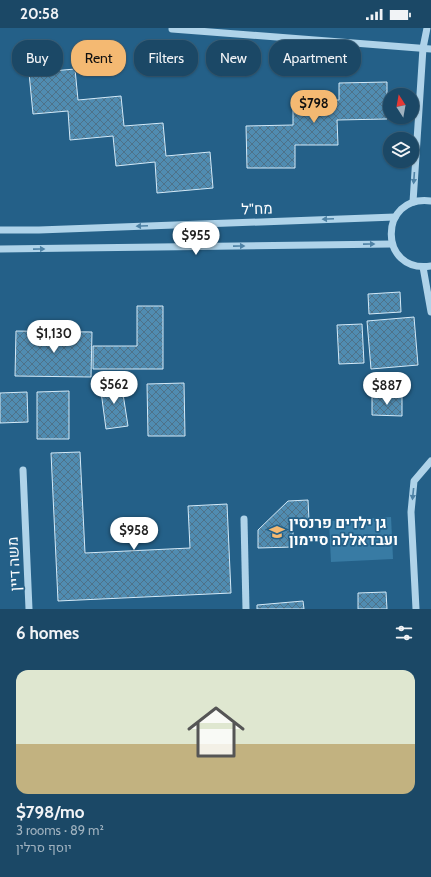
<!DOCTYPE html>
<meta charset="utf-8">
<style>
body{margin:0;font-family:Cabin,Heebo,sans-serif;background:#244f6c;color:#f1f3f6;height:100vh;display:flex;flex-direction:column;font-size:15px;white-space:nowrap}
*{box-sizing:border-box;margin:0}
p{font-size:13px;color:#a0b2bf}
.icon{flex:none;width:22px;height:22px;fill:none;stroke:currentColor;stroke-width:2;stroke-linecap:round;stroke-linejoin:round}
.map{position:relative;height:581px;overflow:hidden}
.side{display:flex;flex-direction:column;background:#1b4866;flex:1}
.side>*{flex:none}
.top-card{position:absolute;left:12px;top:12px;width:407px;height:36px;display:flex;gap:8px}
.needle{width:26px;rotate:349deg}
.controls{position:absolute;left:383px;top:60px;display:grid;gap:8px}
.controls a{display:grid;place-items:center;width:36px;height:36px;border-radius:50%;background:#1b4866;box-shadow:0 1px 3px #0004,0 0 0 1px #39607a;font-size:20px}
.price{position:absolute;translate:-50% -34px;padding:0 9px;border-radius:14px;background:#fff;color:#222;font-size:13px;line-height:26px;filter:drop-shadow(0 1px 2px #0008)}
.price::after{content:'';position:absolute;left:50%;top:24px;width:12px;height:9px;margin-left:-6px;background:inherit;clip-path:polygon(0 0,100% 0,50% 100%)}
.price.current{background:#f4b972;color:#111}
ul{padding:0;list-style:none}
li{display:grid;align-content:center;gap:8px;height:212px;padding:0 16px}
li span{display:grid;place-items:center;height:124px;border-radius:12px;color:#555}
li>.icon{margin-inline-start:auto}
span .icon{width:72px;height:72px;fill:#fffc;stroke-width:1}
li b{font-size:17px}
h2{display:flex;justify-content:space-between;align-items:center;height:48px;padding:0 16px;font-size:17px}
.pill{padding:0 14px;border-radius:16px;background:#1b4866;box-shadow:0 1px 3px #0004,0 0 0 1px #39607a;font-size:14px;line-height:36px}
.pill.current{background:#f4b972;color:#111}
.status{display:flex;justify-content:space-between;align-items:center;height:28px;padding:0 20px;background:#1b4866;direction:ltr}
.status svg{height:11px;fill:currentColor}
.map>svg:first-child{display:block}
.pitch{fill:#387ba4}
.building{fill:url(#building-cross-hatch);stroke:#d3e9f7}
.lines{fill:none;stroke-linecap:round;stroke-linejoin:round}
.minor{stroke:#afd3e9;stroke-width:7}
.oneway{fill:#4e82a5}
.labels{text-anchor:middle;stroke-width:3.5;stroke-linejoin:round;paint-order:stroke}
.street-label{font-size:15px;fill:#fff;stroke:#246088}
.poi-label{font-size:15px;font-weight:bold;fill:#fff;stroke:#246088;text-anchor:start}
</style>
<div class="status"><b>20:58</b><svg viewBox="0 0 49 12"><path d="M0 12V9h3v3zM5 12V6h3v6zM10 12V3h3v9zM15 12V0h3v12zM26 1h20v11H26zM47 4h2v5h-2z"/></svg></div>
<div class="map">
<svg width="431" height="581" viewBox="0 0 431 581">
<defs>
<pattern id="building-cross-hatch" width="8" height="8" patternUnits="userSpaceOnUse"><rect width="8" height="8" fill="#508cb1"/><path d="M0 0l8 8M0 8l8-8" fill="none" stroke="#4e7289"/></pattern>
</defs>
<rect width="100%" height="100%" fill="#246088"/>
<polygon class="pitch" points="391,489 393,531 331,534 329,493"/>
<g class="building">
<polygon points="75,41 78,72 121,68 124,98 163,95 166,128 210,124 213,160 157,165 155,134 116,138 113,108 70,112 68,83 33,86 29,45"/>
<polygon points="387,54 387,91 337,92 338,117 295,117 295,140 247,140 246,98 293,97 293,72 339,72 339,55"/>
<polygon points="400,264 401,284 369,286 368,266"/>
<polygon points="137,278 163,278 163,341 93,341 93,318 137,318"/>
<polygon points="414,289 418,337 371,341 367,293"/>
<polygon points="362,296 364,335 339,336 337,297"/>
<polygon points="16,303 92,304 91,349 15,348"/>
<polygon points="121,353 128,398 106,401 100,356"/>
<polygon points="184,355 185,408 148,408 147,356"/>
<polygon points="69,363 69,411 37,411 37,364"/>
<polygon points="27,364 28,394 0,395 0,365"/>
<polygon points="372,367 402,368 402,388 372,387"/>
<polygon points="80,424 85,525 190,520 188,478 227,476 231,565 58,573 51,425"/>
<polygon points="308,472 309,492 293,493 293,519 258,520 258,502 288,473"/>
<polygon points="386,564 387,581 358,581 358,565"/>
<polygon points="303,573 304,581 257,581 257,577"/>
</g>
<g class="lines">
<g class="minor">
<polyline points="172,1 431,21"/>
<path d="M431,173c-53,-7 -53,73 0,65"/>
<polyline points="413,174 423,20 427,0"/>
<polyline points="0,202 39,202 395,189"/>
<polyline points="0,221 392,216"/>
<polyline points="423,239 431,284"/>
<polyline points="23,442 29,581"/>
<polyline points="244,491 246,581"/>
<polyline points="416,581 411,484 414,453 431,433"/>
</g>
</g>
<defs><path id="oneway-solid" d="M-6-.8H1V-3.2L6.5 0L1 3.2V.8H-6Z"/></defs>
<g class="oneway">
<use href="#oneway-solid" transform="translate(414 150) rotate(94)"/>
<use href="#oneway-solid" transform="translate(328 191) rotate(178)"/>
<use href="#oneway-solid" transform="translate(142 198) rotate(178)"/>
<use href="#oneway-solid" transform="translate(369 216) rotate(-1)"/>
<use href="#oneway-solid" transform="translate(239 218) rotate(-1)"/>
<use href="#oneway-solid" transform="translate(39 221) rotate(-1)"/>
<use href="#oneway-solid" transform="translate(413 466) rotate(96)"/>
</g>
<defs>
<g id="school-bare" transform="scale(1.2)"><path d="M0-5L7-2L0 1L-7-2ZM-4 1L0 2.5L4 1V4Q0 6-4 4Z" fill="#f4b972" stroke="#246088" stroke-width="2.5" paint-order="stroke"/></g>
</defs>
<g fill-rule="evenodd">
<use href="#school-bare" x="277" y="504"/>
</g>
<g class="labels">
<g class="street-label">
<text transform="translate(257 181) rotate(-2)" y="5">מח"ל</text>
<text transform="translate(14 536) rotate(-93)" y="5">משה דיין</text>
</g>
<g class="poi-label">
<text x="289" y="500">גן ילדים פרנסין<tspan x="289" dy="17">ועבדאללה סיימון</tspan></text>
</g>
</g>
</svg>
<div class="controls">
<a><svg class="needle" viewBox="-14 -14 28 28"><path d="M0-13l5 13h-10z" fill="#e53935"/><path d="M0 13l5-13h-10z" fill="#a0b2bf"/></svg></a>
<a><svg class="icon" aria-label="layers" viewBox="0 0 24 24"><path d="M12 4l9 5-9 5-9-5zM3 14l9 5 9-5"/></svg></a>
</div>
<b class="price current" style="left:314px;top:96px">$798</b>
<b class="price" style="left:196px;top:228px">$955</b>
<b class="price" style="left:54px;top:326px">$1,130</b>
<b class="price" style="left:114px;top:377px">$562</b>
<b class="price" style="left:387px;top:378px">$887</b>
<b class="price" style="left:134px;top:523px">$958</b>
<div class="top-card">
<a class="pill">Buy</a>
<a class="pill current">Rent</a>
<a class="pill">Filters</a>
<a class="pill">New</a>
<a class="pill">Apartment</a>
</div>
</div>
<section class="side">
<h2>6 homes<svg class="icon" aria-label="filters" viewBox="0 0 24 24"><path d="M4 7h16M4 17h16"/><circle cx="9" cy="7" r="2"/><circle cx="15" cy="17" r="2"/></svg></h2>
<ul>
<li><span style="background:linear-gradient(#dfe7d0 60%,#c2b280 0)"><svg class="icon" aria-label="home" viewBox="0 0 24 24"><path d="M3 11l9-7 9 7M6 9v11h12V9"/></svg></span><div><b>$798/mo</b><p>3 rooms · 89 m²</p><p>יוסף סרלין</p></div></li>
</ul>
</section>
